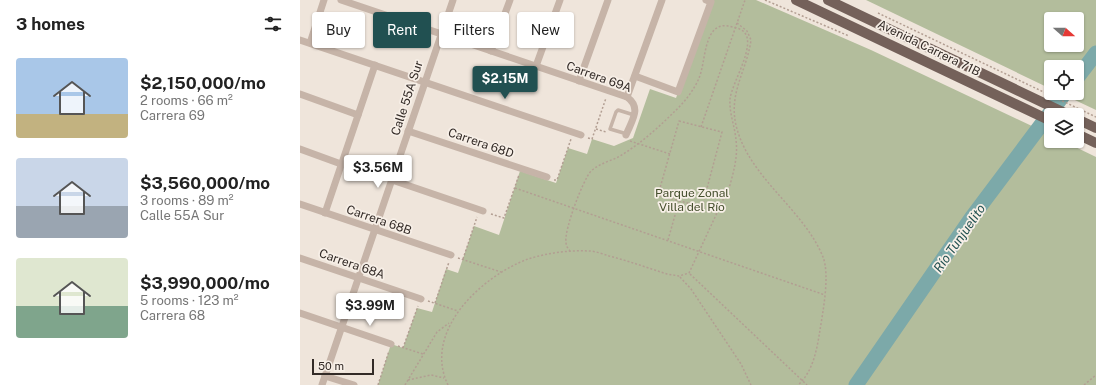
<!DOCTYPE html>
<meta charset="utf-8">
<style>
body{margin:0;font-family:"Public Sans",sans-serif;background:#f2f2f2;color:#222;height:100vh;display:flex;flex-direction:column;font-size:15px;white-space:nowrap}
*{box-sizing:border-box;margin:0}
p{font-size:13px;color:#767676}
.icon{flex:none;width:22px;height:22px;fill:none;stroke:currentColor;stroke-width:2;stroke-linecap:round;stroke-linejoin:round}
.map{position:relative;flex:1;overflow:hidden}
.sheet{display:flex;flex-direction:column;background:#fff;width:300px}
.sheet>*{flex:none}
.hud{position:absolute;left:12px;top:12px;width:380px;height:36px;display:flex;gap:8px}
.needle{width:26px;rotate:111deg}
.fabs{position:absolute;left:744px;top:12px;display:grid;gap:8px}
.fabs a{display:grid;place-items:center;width:40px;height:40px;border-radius:4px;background:#fff;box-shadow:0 1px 3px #0004;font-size:20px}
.scale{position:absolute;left:12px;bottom:10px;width:62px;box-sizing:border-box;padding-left:4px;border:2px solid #332b27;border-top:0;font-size:11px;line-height:14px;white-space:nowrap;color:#332b27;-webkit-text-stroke:3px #f7efe7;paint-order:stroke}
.price{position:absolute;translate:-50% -34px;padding:0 9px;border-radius:4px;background:#fff;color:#222;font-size:13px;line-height:26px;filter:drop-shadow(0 1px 2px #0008)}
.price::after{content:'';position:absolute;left:50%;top:24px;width:12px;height:9px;margin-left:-6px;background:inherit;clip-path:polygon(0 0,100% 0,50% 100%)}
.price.current{background:#215051;color:#fff}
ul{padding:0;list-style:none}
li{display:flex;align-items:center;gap:12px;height:100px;padding:0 16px}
li span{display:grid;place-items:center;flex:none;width:112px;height:80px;border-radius:4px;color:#555}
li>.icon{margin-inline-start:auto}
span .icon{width:48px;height:48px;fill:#fffc;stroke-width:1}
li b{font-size:17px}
h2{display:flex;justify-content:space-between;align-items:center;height:48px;padding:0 16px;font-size:17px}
.chip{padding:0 14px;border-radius:4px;background:#fff;box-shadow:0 1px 3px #0004;font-size:14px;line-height:36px}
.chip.current{background:#215051;color:#fff}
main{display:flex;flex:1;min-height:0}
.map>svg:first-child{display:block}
.green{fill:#b3bd9c;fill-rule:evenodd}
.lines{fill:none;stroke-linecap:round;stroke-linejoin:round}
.river{stroke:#7ca9a9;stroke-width:15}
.path{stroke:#b29e92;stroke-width:1.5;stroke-dasharray:2 2;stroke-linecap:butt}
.lane{stroke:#c6b4a8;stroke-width:3.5}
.street{stroke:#c6b4a8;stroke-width:7}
.primary{stroke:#74615a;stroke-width:10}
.labels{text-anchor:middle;stroke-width:3.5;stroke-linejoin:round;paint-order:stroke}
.street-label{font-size:12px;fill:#332b27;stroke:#f7efe7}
.park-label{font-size:12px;fill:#454f2d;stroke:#f7efe7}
.water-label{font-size:13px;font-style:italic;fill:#215051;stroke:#f7efe7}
</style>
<main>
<section class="sheet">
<h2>3 homes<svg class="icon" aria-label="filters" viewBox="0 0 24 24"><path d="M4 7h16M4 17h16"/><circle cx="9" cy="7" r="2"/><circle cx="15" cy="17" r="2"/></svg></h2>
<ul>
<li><span style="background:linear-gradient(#a9c7e8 70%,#c2b280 0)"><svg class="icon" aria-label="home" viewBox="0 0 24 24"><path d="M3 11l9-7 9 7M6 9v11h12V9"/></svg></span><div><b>$2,150,000/mo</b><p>2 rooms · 66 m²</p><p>Carrera 69</p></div></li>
<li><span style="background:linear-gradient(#c9d6e8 60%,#9aa5b1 0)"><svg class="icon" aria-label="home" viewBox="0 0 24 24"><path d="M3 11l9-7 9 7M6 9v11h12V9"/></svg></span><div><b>$3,560,000/mo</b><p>3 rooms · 89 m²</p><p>Calle 55A Sur</p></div></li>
<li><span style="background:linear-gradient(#dfe7d0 60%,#7fa58c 0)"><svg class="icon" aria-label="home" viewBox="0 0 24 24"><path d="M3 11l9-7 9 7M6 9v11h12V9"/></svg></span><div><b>$3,990,000/mo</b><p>5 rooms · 123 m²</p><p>Carrera 68</p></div></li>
</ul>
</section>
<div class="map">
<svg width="796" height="385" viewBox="0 0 796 385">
<rect width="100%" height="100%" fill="#efe5db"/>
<g class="green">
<polygon points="412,0 456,0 571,50 751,135 751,141 763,141 796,157 796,385 78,385 91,344 103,348 117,308 132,312 146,269 158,273 174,226 199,235 220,171 256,183 268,148 287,154 292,139 314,146 333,138 350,89 376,98"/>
<path d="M566,0h230v110l-36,-17h17v-26h-26v22zM751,19h26v26h-26z"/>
</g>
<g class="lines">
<g class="river">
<polyline points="777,78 796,53"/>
<polyline points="556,385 672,217 765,93"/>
</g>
<g class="path">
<polyline points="465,0 549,36"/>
<polyline points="578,13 796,117"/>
<path d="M437,23l10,8 4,9c-4,31 -24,54 -14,89 14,50 67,81 86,128 7,18 0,54 -3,73 -3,19 -7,42 -22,55"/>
<polygon points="379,121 422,132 402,207 358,195"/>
<polyline points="401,127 445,0"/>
<polyline points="296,129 306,132"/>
<polyline points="288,138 292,139 306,98"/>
<polyline points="330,141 370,154"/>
<polyline points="254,180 257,180 271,139"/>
<polyline points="215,188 525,295"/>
<polyline points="191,214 204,218 219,175"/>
<polyline points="368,240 379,201"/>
<polyline points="158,258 201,272"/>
<polyline points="163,259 177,217"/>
<polyline points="390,274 507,385"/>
<polyline points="380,277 391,289 441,364 451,385"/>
<polyline points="128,301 158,311"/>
<polyline points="135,303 149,262"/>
<polyline points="98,346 123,354"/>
<polyline points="103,348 118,306"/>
<polyline points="108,380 131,375 144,378"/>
<polyline points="78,385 89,351"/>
<polyline points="105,385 137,332 149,323"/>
<path d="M148,385c-26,-54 34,-109 80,-126 19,-6 41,-9 61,-8 6,0 14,3 20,5 20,5 39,12 58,18l12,2 10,-3 41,-88c4,-15 8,-29 6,-45 -1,-13 -7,-27 -6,-41 2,-17 28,-56 13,-68 -4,-3 -10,-4 -15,-5 -25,-4 -22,37 -29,52 -5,12 -15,25 -25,34 -16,16 -34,32 -54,44 -9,5 -20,7 -29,15 -8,9 -27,59 -25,71 0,4 2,7 5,10"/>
<polyline points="784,385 796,375"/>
</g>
<polyline class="lane" points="327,134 310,129 316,112 318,110 334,115"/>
<g class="street">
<path d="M41,0l286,97c15,11 5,23 -1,38"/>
<polyline points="0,40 281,135"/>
<polyline points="10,43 24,0"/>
<polyline points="191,51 210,0"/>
<polyline points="236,66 260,0"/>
<polyline points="335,76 378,92 411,2 406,0"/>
<polyline points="279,81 308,0"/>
<polyline points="0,94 58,115"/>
<polyline points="327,97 362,0"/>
<polyline points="108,131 247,177"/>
<polyline points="0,149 41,164"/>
<polyline points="92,180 183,211"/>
<polyline points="0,204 151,255"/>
<polyline points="25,213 75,65"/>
<polyline points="0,258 121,299"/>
<polyline points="0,313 91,344"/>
<polyline points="25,376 54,385"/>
<polyline points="22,385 153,0"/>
</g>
<g class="primary">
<polyline points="496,0 751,121"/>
<polyline points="528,0 769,115"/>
<polyline points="777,119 796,128"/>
<polyline points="777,134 796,143"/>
</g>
</g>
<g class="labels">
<g class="street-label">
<text transform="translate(629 48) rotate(26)" y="4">Avenida Carrera 71B</text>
<text transform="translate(299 77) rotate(20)" y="4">Carrera 69A</text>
<text transform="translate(107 98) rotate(-72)" y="4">Calle 55A Sur</text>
<text transform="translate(181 143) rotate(19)" y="4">Carrera 68D</text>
<text transform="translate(79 220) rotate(19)" y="4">Carrera 68B</text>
<text transform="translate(52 264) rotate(19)" y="4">Carrera 68A</text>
</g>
<g class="park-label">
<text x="392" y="197">Parque Zonal<tspan x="392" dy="14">Villa del Río</tspan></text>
</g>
<g class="water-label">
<text transform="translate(659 238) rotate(-55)" y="5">Río Tunjuelito</text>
</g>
</g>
</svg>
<div class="fabs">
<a><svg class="needle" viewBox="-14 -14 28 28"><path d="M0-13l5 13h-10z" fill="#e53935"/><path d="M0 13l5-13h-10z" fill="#767676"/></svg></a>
<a><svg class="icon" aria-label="locate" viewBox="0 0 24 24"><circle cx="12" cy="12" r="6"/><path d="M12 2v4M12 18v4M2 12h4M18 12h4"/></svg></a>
<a><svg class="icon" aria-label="layers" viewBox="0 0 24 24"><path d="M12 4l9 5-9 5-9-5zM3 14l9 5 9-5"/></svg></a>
</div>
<div class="scale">50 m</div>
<b class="price current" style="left:205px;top:100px">$2.15M</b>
<b class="price" style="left:78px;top:189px">$3.56M</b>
<b class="price" style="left:70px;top:327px">$3.99M</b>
<div class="hud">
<a class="chip">Buy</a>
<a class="chip current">Rent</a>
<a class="chip">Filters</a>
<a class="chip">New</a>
</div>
</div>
</main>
